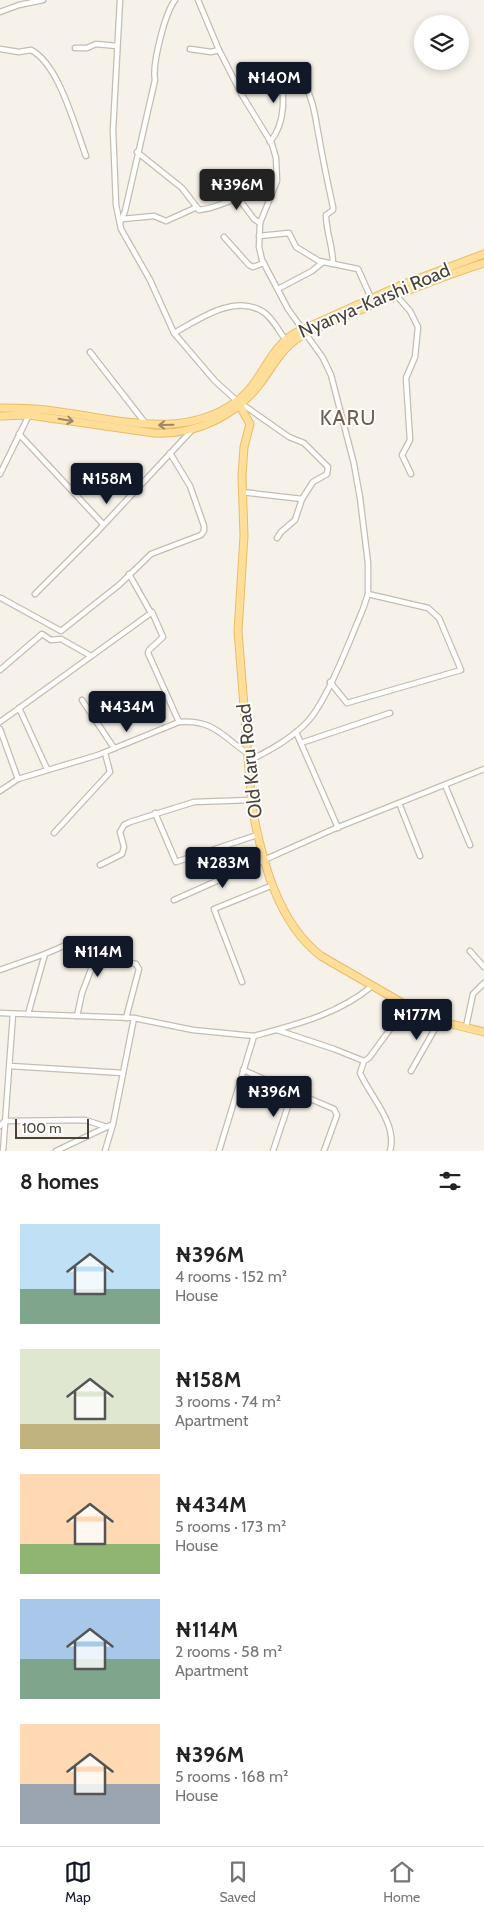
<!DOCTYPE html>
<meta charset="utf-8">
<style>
body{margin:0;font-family:Cabin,sans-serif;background:#f6f6f6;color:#222;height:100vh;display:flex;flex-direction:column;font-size:19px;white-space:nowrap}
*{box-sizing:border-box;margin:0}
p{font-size:16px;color:#767676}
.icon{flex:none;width:28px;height:28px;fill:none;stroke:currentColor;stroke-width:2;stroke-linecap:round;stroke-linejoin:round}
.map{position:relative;height:1151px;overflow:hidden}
.panel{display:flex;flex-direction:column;background:#fff;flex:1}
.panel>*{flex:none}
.tools{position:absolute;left:414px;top:15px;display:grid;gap:10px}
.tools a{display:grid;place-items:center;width:55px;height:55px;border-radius:50%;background:#fff;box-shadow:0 2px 8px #0003;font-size:25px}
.scale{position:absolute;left:15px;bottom:12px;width:74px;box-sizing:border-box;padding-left:5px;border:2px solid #4a4238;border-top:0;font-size:14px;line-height:18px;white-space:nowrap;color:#4a4238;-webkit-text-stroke:4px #fff;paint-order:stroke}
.price{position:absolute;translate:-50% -42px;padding:0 11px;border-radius:5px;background:#111827;color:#fff;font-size:16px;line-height:32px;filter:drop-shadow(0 1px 2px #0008)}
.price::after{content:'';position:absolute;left:50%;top:30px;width:15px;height:11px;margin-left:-8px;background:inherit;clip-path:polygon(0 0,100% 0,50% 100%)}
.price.active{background:#222;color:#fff}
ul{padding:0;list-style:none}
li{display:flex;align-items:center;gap:15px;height:125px;padding:0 20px}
li span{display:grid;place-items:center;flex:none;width:140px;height:100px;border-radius:0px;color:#555}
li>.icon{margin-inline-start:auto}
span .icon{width:60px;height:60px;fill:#fffc;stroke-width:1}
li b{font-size:21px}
h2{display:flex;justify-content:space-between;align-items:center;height:60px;padding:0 20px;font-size:21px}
.menu{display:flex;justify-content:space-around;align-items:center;height:70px;border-top:1px solid #e0e0e0;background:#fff;font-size:14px;color:#767676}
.menu a{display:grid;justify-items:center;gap:2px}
.menu .active{color:#111827}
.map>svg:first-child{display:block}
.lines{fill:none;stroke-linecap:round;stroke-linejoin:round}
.minor-casing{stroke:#c5bcaf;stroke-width:7}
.primary-casing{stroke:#e9bc66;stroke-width:9}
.minor{stroke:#fff;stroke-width:4.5}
.primary{stroke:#ffde9a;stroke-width:7}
.oneway{stroke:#9b8864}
.labels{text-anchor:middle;stroke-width:4;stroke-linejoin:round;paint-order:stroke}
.street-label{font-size:19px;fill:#4a4238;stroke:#fff}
.quarter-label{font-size:21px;letter-spacing:1px;fill:#6e604f;stroke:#fff}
</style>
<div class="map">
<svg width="484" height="1151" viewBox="0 0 484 1151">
<rect width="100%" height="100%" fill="#f6f2ea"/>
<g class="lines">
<g class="minor-casing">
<g id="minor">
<polyline points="120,0 113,130 116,205 121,229 150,280 174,333 215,381 237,401"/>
<path d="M198,0l21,50 23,45 30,49 4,14 1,23 -17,42 -1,24 3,13 26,49 35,49 8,17 23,89 6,34 8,65v31l-5,15c-13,31 -34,87 -54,111 -16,18 -39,30 -60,41"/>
<polyline points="0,12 19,5 43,0"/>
<polyline points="75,48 87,48 96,44 117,46"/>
<path d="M0,49l19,3 12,-2c28,14 44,77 55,106"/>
<polyline points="190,49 211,52 219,50"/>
<path d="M282,83l21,-2c11,19 12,36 16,56 4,24 9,47 14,70v3l-7,5c0,17 7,31 7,49"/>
<path d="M270,142c17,-20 14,-49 10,-74"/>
<path d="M137,152l45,36 17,22c25,-2 47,-22 73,-17"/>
<polyline points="226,182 254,219 260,223"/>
<polyline points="122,219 154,216 166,221 195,208"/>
<path d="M120,223l5,-12 30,-131c-3,-16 10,-67 20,-80"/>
<polyline points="259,236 289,233 296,247 319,261 358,269 371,298"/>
<polyline points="224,237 249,265 253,267 264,263"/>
<polyline points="278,289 312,271 323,262"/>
<polyline points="396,295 410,311 418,327 415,357 406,378 410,440 402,455 411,474"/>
<path d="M174,333c24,-13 58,-38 86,-23 11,5 18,20 25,29"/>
<polyline points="90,352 146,424"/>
<polyline points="242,404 289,437 304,443 328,467 327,474 313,482 302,499 295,520 281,532 277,538"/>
<polyline points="19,434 103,524"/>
<polyline points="0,474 29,415"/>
<polyline points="242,492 302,499"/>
<polyline points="35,594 96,533 192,430"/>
<polyline points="1,598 61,631 119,585 151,554 201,535 204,531 204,526 190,486 170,453"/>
<polyline points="152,612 163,637 149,650 148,653 179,722"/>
<polyline points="0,670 42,634 51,640 61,639 91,656"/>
<polyline points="330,682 347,703 461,670 439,618 428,608 368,594"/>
<polyline points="82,700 114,748"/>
<polyline points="19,708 47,769"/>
<polyline points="0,722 151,613 129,574"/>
<polyline points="0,729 18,779"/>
<polyline points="296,732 338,828"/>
<polyline points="301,743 390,713"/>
<polyline points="445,785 470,845"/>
<path d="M0,791l18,-12 80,-24 81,-33c34,-3 43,14 68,31"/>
<polyline points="399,803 420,856"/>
<polyline points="155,813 176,862 257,835"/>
<polyline points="54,833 110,772 105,753"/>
<polyline points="100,865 122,854 124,847 120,832 124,825 130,822 194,802 251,800"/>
<polyline points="174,900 336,828 484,769"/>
<polyline points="470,951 484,967"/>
<polyline points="0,970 45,954"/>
<polyline points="242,982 214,909 273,885"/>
<polyline points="0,1013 134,1018 193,1030 254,1036"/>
<polyline points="28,1014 45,954 73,942"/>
<polyline points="77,1016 82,993 95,959 101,957 136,964 139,969 126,1018"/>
<polyline points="466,1027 473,994 484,983"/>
<polyline points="277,1030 334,1049 364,1061 369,1058 407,1006"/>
<path d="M364,1061l-4,12c10,23 38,51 30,78"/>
<polyline points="10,1066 123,1073"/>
<polyline points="243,1070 334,1109 337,1115 324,1151"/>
<polyline points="411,1071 440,1020"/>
<polyline points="0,1126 5,1121 85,1120 107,1127"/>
<polyline points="3,1151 13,1014"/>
<polyline points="56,1151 113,1124 134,1018"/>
<polyline points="105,1151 113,1124"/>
<path d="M219,1151l35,-115c41,-11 85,-22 118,-50"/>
<polyline points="273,1151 293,1091"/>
</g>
</g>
<g class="primary-casing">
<g id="primary">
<path d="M237,401l13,23 -6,23 -2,29 2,60 -6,95 14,176c10,53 25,115 69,149l90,52 36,15 37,9"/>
<path d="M0,408c18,0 35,0 53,3 61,7 129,31 184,-10 25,-18 31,-52 58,-68l104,-47 85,-32"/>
<path d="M0,416l29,-1 125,18c42,2 83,-17 108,-52 12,-17 20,-33 39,-45 18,-11 40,-17 59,-26 41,-17 82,-34 124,-47"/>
</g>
</g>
<use href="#minor" class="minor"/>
<use href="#primary" class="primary"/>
</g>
<defs><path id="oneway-shaft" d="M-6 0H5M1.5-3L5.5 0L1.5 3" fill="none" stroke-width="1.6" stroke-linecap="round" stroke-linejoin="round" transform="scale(1.25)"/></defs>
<g class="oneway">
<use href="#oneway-shaft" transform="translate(66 420) rotate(9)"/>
<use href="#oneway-shaft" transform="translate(166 425) rotate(179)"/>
</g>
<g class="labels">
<g class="street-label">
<text transform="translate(374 300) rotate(-23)" y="7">Nyanya-Karshi Road</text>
<text transform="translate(249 761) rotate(-96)" y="7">Old Karu Road</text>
</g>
<g class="quarter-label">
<text x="348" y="425">KARU</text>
</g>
</g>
</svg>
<div class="tools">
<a><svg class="icon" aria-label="layers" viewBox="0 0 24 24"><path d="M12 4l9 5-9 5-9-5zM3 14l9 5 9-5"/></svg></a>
</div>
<div class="scale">100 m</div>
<b class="price" style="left:274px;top:104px">₦140M</b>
<b class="price active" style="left:237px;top:211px">₦396M</b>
<b class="price" style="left:107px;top:505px">₦158M</b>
<b class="price" style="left:127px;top:733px">₦434M</b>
<b class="price" style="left:223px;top:889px">₦283M</b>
<b class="price" style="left:98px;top:978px">₦114M</b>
<b class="price" style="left:417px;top:1041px">₦177M</b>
<b class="price" style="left:274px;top:1118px">₦396M</b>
</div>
<section class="panel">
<h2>8 homes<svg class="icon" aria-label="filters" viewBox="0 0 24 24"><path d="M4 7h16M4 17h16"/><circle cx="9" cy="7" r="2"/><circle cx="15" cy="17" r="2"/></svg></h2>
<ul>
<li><span style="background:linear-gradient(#bfe0f5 65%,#7fa58c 0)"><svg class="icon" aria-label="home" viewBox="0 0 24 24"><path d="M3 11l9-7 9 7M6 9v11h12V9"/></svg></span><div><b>₦396M</b><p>4 rooms · 152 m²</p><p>House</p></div></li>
<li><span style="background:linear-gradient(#dfe7d0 75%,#c2b280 0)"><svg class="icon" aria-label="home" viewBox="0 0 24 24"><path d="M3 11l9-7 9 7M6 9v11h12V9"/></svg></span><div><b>₦158M</b><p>3 rooms · 74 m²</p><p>Apartment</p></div></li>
<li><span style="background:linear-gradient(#ffd9b3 70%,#8fb573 0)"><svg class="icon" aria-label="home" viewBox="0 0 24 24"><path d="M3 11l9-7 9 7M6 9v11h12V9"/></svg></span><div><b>₦434M</b><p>5 rooms · 173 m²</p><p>House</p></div></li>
<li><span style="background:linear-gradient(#a9c7e8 60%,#7fa58c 0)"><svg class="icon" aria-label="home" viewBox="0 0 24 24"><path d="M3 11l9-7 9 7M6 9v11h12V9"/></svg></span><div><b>₦114M</b><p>2 rooms · 58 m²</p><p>Apartment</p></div></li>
<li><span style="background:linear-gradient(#ffd9b3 60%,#9aa5b1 0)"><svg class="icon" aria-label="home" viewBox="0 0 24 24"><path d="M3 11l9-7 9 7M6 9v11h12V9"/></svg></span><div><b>₦396M</b><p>5 rooms · 168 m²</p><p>House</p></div></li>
</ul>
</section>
<nav class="menu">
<a class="active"><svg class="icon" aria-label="map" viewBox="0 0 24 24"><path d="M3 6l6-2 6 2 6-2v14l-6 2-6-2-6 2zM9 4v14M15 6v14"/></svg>Map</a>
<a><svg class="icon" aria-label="saved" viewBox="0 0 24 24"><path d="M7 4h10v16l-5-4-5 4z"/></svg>Saved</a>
<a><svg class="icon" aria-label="home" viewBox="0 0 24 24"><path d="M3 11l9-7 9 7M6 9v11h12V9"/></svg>Home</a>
</nav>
